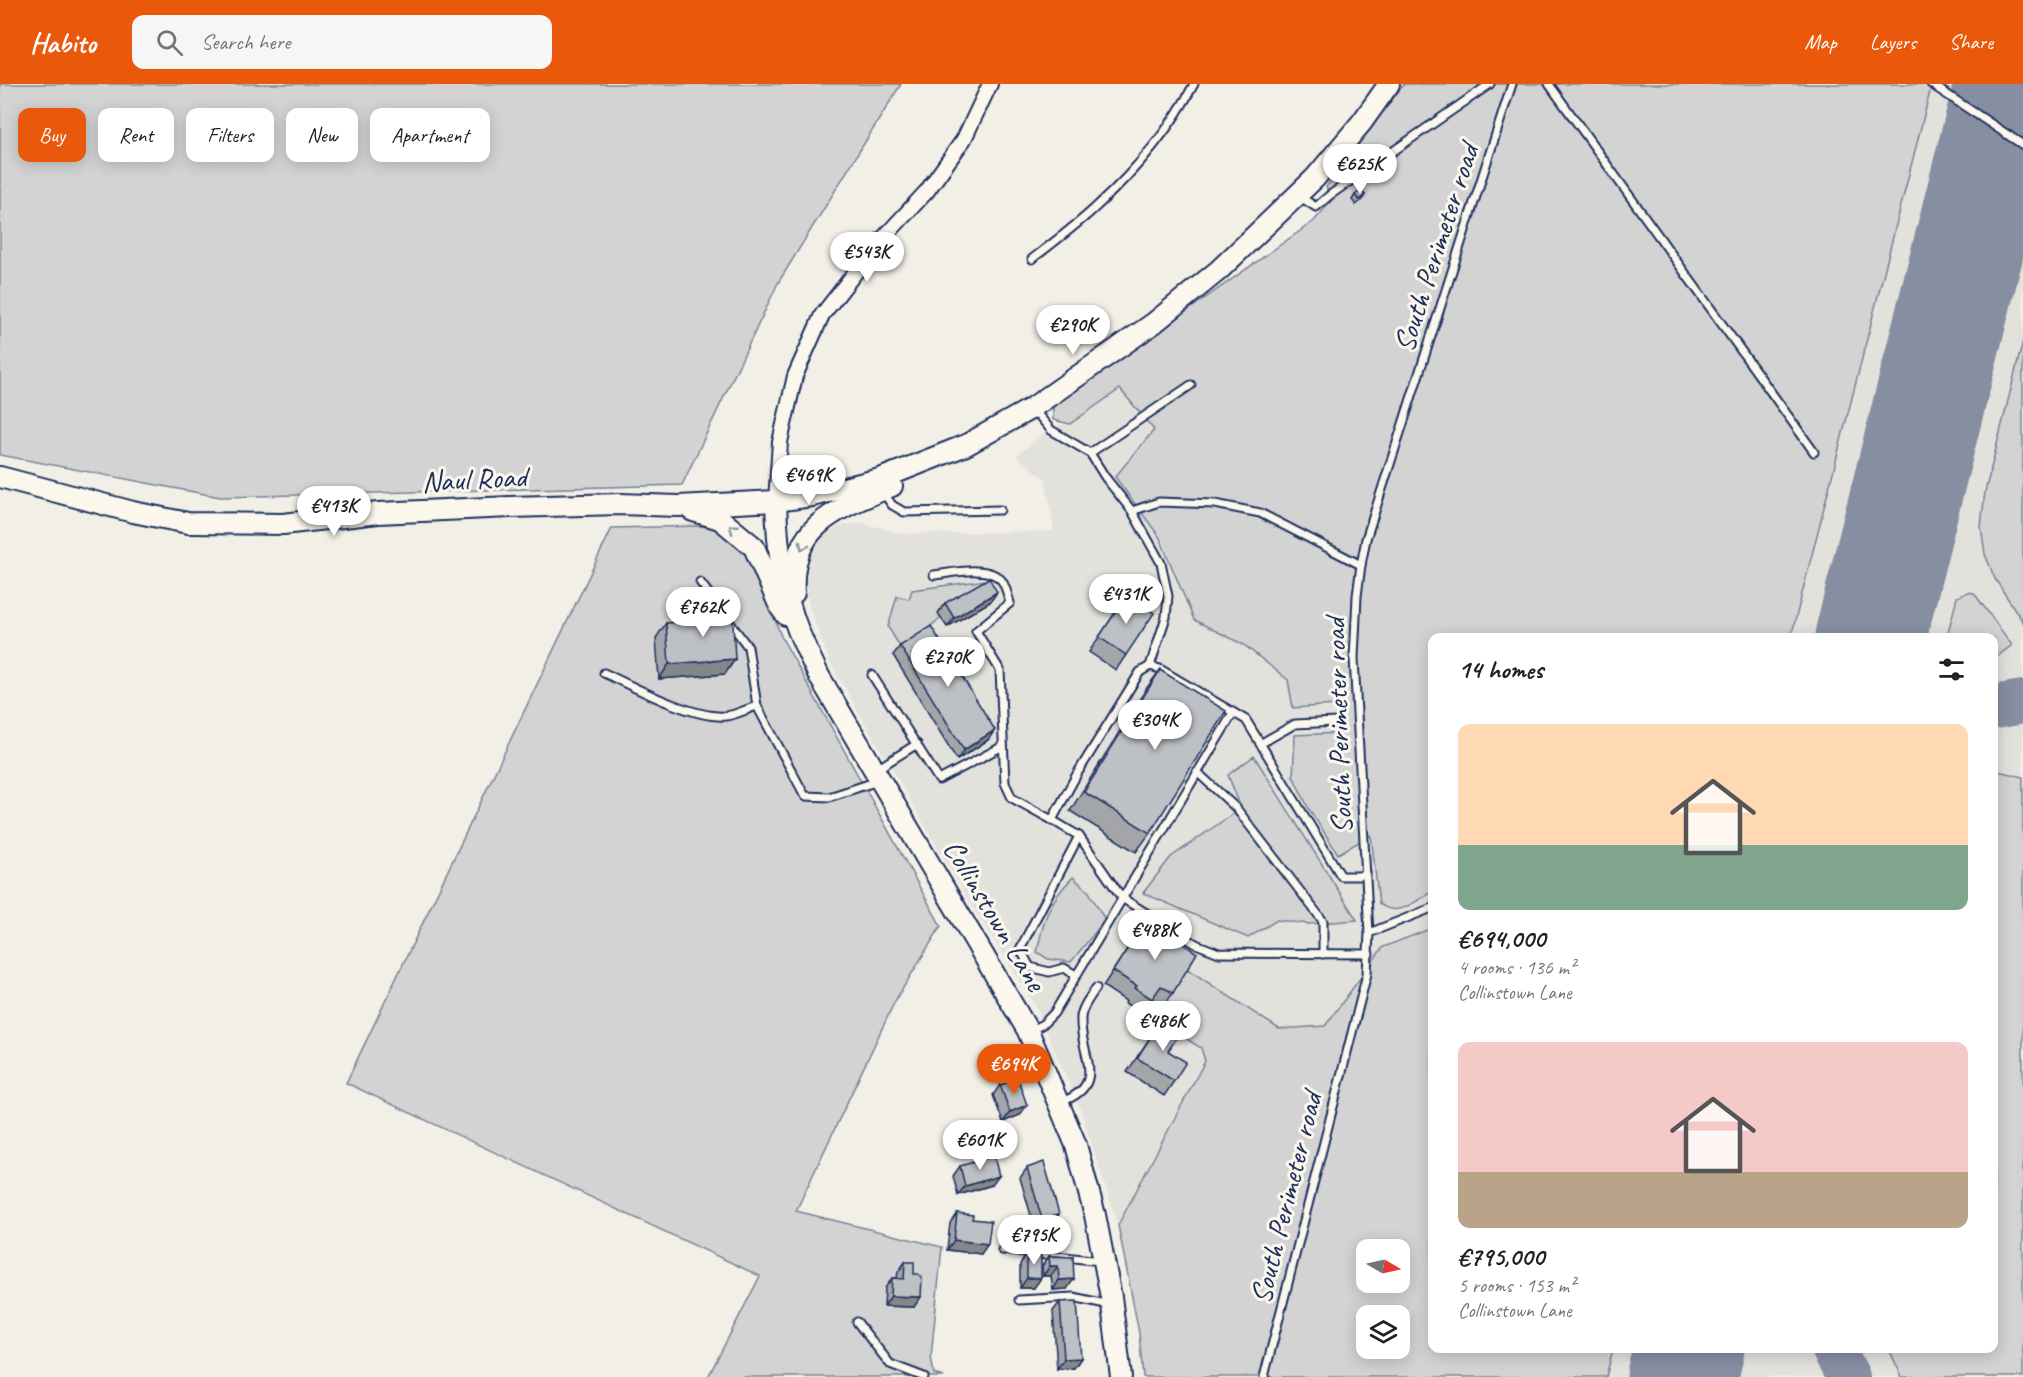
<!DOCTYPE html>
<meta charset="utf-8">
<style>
body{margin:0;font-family:Caveat,sans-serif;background:#f6f6f6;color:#202124;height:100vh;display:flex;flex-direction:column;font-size:22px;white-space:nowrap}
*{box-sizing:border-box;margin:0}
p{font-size:20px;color:#757577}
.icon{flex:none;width:33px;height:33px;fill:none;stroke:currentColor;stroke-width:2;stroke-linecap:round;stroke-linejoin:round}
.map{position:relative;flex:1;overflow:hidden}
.side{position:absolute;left:1428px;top:549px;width:570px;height:720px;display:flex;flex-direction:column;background:#fff;border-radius:12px;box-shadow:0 3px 15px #0003}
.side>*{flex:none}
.guide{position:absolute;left:18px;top:24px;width:570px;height:54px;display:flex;gap:12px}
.needle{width:39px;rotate:99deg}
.tools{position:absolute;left:1356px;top:1155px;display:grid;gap:12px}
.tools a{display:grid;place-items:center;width:54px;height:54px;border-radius:12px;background:#fff;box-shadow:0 3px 15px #0003;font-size:30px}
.price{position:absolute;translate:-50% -51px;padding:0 14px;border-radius:21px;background:#fff;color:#222;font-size:20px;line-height:39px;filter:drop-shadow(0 2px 3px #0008)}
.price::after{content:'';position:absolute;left:50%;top:36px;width:18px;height:14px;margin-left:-9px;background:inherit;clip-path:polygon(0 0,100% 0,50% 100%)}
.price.current{background:#ea580c;color:#fff}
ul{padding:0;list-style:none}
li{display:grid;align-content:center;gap:12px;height:318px;padding:0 30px}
li span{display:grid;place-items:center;height:186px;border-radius:12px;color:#555}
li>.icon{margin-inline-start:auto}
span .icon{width:108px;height:108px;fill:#fffc;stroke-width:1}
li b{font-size:26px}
h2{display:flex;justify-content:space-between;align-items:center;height:72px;padding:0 30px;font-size:26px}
.chip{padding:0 21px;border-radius:12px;background:#fff;box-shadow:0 3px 15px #0003;font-size:21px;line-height:54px}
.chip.current{background:#ea580c;color:#fff}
header{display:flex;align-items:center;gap:36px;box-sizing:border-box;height:84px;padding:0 30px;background:#ea580c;color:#fff}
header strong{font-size:28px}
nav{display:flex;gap:33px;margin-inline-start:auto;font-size:21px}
.search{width:420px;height:54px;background:#f6f6f6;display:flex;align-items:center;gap:15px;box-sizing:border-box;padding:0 21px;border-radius:12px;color:#757577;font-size:22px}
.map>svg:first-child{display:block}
.built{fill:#e2e1dc;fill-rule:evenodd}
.green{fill:#d2d3d2;stroke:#768198;stroke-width:1.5;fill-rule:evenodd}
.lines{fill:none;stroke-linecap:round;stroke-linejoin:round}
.taxiway{stroke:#868fa2;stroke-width:44}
.runway{stroke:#868fa2;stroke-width:111}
.lane-casing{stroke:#1b2f5e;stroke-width:11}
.street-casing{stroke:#1b2f5e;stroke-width:18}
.secondary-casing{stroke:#1b2f5e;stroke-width:24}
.lane{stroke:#fbf7ec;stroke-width:7}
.street{stroke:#fbf7ec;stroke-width:14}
.secondary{stroke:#fbf7ec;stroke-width:20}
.wall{fill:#a3a5a9;stroke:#1b2f5e;stroke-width:1.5}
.shaded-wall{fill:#848689;stroke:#1b2f5e;stroke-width:1.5}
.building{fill:#bdc0c4;stroke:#1b2f5e;stroke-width:1.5}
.oneway{stroke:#8b93a5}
.labels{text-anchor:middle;stroke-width:6;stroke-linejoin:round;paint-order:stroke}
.street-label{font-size:30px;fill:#1b2f5e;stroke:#fbf7ec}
</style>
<header>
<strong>Habito</strong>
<div class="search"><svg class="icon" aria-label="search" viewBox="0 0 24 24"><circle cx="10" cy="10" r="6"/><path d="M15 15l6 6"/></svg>Search here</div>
<nav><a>Map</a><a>Layers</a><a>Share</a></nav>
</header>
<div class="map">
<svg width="2023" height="1293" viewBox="0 0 2023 1293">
<rect width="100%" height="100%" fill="#f2efe6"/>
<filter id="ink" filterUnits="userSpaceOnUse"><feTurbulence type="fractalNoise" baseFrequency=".0167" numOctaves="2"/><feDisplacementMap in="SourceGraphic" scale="12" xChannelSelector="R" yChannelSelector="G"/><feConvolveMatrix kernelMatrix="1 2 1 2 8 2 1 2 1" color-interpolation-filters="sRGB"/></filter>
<g filter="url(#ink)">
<path class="built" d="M1412,0h611v1293h-880l-4,-44 -21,-108 -38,-117 -45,-103 -67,-105 -139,-239 -21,-58 -2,-22 4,-23 13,-22 17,-10 21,-3 44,11 149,-3 -9,-52 -29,-23 27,-22 16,-9 11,-1 214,-149 52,-73 -10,-15 80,-86zM1432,554h562v710h-562zM1366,1166h34v32h-34zM1366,1232h34v32h-34z"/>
<g class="green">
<polygon points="0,0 901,0 778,199 682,401 220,413 0,371"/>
<path d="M1404,0h528l-141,553 -359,1v254c-19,10 -33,26 -53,12l-8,-69 -33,19 -29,-45 -16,-33 2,-41 43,-2 -2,-28 -43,3 -5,-28 -44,-35 -50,-25 -35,-84 -44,-59 39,-47 -34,-41 -50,35 -17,-4v-14l261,-185 18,-21 -6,-13z"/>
<polygon points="2023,257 2023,538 1995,495 1985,470 1981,442 1985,408"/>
<polygon points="700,442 724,445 749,464 781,552 941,842 895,917 796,1127 942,1163 931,1273 934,1290 944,1293 708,1293 760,1192 346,999 612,444"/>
<polygon points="986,496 902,566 888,543 897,512 909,515 912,506"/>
<polygon points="1968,508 1974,509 2012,561 1994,575 1994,554 1947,553 1957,513"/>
<polygon points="1254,672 1357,836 1308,840 1277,836 1248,854 1143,809 1171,773 1241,724 1228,691"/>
<polygon points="1994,686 2023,693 2023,1293 1902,1293 1889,1265 1994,1264"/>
<path d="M1073,793l16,15 16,28 -34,42 -23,-3 -11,-7c7,-33 11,-50 36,-75z"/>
<path d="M1432,844v420l181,1 -7,28h-463l-4,-44 -21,-108 87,-164 -4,-13 -46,-29 31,-51 93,61 46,-3 58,-79zM1366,1166h34v32h-34zM1366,1232h34v32h-34z"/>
</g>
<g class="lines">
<g class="taxiway">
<polyline points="1994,623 2023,618"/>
<polyline points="1833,1264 1848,1293"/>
</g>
<g class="runway">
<polyline points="1870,554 2010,0"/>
<polyline points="1682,1293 1689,1264"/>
</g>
<g class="lane-casing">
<g id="lane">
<polyline points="1549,0 1814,368"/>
<polyline points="1931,0 2023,61"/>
<polyline points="1300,113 1316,123 1330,111 1490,0"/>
<path d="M1032,175c22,-17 45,-34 65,-53 38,-35 73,-76 97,-122"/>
<polyline points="1034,326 1051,346 1090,369 1105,393 1132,427 1161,479 1168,512 1166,533 1150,582"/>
<polyline points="1090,369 1191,301"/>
<polyline points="883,408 892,421 904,428 1000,426"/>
<polyline points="1132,427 1159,418 1215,420 1260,429 1361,481"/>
<path d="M934,491c18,-2 56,-11 68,6 4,6 6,15 8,22l-34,28 24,39 5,113 7,15 40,22 25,-46 63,-102 10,-6 10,3 86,51 95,156h18l7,-3"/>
<polyline points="700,498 722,527"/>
<polyline points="728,536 748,563 757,622 805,712 829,713 878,697"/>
<path d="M604,589c30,14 89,46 122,43 9,-1 21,-7 31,-10"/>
<polyline points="872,591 939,696 1003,662"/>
<polyline points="1260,660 1295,640 1337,638"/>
<polyline points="877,685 917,660"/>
<polyline points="1197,688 1236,724 1323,837 1323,870"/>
<polyline points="1052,736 1079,752 1122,814 1196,860 1219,869 1369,870"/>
<polyline points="1369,849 1432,824"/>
<polyline points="1076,891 1064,884 1049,888 1030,883 1020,865 1079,752"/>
<polyline points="1029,947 1043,940 1054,929 1233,629"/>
<path d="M1061,1018c49,-18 18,-47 20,-84 0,-10 10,-22 15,-30"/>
<polyline points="1002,1166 1101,1177"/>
<polyline points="1019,1216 1073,1213 1110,1221"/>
<polyline points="857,1238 890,1280 924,1293"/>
<polyline points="1264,1293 1367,890 1369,849 1354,574 1357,512 1361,481 1366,455 1512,0"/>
</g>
</g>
<g class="street-casing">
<polyline id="street" points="776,417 780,358 795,292 822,231 876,162 927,107 964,55 990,0"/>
</g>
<g class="secondary-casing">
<g id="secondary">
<polyline points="0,393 133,428 188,439 283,440 378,429 510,423 620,420 678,422 776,417 812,412 880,395 966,361 1032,324 1154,239 1219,186 1315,94 1362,38 1389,0"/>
<path d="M776,417c1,43 6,88 22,129 6,15 14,31 21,46l209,355 48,114 19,70 16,82 10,80"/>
<polyline points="693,427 720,435 754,463 780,523 786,531"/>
<path d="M794,509c-5,-69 46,-85 98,-107"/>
</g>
</g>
<use href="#lane" class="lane"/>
<use href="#street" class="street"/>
<use href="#secondary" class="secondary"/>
</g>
<g class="wall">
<polygon points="1355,111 1365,111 1362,116 1356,121 1352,116"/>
<polygon points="997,508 990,518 947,543 938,529 945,519"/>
<polygon points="1127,511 1126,571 1116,586 1089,568"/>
<polygon points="708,522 735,575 725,590 659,595 656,554 666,539 698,537"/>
<polygon points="900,562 988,656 957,676 893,571"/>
<polygon points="1160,586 1150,749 1136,768 1070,727 1146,605"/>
<polygon points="1146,836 1173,909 1162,924 1151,917 1142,930 1125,919 1126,917 1103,902"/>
<polygon points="1161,937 1168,967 1174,997 1164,1012 1127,988"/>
<polygon points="1000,1001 1020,1031 1003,1038 993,1011"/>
<polygon points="960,1082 992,1101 958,1111 953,1092"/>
<polygon points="1027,1084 1059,1130 1052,1140 1035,1145 1020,1094"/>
<polygon points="957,1129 972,1135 981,1170 947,1166 950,1139"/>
<polygon points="1027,1170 1034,1204 1020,1204 1020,1180"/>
<polygon points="1049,1172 1073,1173 1067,1205 1053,1206 1051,1192 1043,1192 1042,1182"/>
<polygon points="905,1178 914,1223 884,1222 885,1204 892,1194 897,1194 898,1188"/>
<polygon points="1060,1218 1081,1274 1074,1284 1057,1285 1053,1227"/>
</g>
<g class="shaded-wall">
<polygon points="997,508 990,518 947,543 954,534"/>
<polygon points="735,575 725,590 659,595 669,580"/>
<polygon points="995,646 988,656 957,676 964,666"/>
<polygon points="1027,1021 1020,1031 1003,1038 1010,1028"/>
<polygon points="999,1092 992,1101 958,1111 965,1102"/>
<polygon points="1059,1130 1052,1140 1035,1145 1042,1135"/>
<polygon points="954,1156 988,1160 981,1170 947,1166"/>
<polygon points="1050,1182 1058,1182 1051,1192 1043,1192"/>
<polygon points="1027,1194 1041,1194 1034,1204 1020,1204"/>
<polygon points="1074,1195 1067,1205 1053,1206 1059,1196"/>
<polygon points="891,1212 921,1213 914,1223 884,1222"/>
<polygon points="1081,1274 1074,1284 1057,1285 1064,1275"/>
</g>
<g class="building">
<polygon points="1361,106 1365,111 1359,116 1355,111"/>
<polygon points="989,494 997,508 954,534 945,519"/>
<polygon points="1127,511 1154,529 1126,571 1099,553"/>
<polygon points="732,521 735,575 669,580 666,539 709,536 708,522"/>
<polygon points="931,542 995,646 964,666 900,562"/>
<polygon points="1160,586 1226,627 1150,749 1084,708"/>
<polygon points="1146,836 1197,869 1173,909 1161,902 1152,915 1135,904 1137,902 1113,887"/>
<polygon points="1161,937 1180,949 1168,967 1186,978 1174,997 1137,974"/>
<polygon points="1018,995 1027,1021 1010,1028 1000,1001"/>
<polygon points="994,1072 999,1092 965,1102 960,1082"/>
<polygon points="1044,1078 1059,1130 1042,1135 1027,1084"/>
<polygon points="957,1129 973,1131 972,1135 991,1137 988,1160 954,1156"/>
<rect x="1027" y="1170" width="14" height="24"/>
<polygon points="1049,1172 1073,1173 1074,1195 1059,1196 1058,1182 1050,1182"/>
<polygon points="905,1178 914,1178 914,1190 918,1190 922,1193 921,1213 891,1212 892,1194 904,1195"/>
<polygon points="1077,1217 1081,1274 1064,1275 1060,1218"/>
</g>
<defs><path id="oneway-chevron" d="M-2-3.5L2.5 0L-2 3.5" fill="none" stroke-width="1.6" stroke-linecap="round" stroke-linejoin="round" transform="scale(1.5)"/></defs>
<g class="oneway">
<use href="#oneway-chevron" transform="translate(733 444) rotate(-142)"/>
<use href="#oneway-chevron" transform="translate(803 462) rotate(118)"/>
</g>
</g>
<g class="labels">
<g class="street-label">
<text transform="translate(1436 164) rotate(-72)" y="10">South Perimeter road</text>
<text transform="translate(474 395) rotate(-3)" y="10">Naul Road</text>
<text transform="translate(1338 642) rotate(-92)" y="10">South Perimeter road</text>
<text transform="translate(995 831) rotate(59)" y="10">Collinstown Lane</text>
<text transform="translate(1286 1114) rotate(-76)" y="10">South Perimeter road</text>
</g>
</g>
</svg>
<div class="tools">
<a><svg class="needle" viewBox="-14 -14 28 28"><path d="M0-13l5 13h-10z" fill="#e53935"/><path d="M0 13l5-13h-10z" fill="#757577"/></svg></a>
<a><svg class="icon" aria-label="layers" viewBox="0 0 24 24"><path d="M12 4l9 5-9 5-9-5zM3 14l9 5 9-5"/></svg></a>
</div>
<b class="price" style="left:1360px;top:111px">€625K</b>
<b class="price" style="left:867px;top:199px">€543K</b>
<b class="price" style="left:1073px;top:272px">€290K</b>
<b class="price" style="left:809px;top:422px">€469K</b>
<b class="price" style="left:334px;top:453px">€413K</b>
<b class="price" style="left:1126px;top:541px">€431K</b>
<b class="price" style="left:703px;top:554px">€762K</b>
<b class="price" style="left:948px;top:604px">€270K</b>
<b class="price" style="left:1155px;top:667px">€304K</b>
<b class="price" style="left:1155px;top:877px">€488K</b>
<b class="price" style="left:1163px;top:968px">€486K</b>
<b class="price current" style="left:1014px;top:1011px">€694K</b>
<b class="price" style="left:980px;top:1087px">€601K</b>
<b class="price" style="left:1034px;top:1182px">€795K</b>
<div class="guide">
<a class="chip current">Buy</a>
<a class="chip">Rent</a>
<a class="chip">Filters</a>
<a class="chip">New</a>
<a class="chip">Apartment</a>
</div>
<section class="side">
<h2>14 homes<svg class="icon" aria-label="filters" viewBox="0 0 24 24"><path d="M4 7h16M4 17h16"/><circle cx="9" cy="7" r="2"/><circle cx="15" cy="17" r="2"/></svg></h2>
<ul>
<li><span style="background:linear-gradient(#ffd9b3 65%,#7fa58c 0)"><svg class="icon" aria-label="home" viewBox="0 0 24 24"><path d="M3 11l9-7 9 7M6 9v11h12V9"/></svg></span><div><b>€694,000</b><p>4 rooms · 136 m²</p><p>Collinstown Lane</p></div></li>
<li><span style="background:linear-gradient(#f6c9c9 70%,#b9a48a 0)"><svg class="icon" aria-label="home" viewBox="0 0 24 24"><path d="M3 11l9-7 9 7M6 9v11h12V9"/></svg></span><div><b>€795,000</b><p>5 rooms · 153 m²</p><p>Collinstown Lane</p></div></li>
</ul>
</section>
</div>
